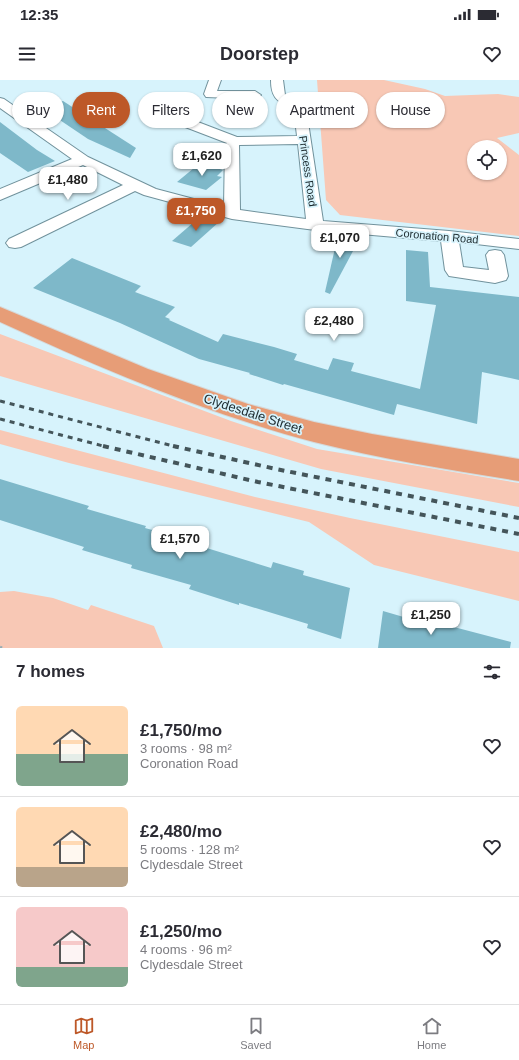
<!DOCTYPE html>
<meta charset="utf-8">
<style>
body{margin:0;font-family:Arial,sans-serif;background:#f2f2f3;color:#2b2b33;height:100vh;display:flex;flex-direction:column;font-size:15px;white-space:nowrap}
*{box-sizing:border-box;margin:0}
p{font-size:13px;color:#7c7c81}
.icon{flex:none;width:22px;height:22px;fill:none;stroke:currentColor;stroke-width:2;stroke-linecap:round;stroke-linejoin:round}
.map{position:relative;height:568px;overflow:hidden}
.side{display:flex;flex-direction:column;background:#fff;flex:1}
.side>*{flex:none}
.top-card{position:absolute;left:12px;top:12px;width:495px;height:36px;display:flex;gap:8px}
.buttons{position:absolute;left:467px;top:60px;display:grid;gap:8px}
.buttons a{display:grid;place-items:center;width:40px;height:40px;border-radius:50%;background:#fff;box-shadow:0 1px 3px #0004;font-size:20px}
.price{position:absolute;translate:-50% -34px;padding:0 9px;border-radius:8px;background:#fff;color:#222;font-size:13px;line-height:26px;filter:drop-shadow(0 1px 2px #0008)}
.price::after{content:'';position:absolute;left:50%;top:24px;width:12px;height:9px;margin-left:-6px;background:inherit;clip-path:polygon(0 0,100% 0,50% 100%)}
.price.current{background:#bd5828;color:#fff}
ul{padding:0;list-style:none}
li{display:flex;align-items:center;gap:12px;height:100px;padding:0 16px}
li+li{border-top:1px solid #e1e1e2}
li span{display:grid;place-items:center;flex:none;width:112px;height:80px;border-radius:6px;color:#555}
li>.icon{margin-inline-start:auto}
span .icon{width:48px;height:48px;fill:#fffc;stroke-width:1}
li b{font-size:17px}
h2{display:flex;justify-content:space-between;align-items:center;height:48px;padding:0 16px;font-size:17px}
.tag{padding:0 14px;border-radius:18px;background:#fff;box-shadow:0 1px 3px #0004;font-size:14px;line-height:36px}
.tag.current{background:#bd5828;color:#fff}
.status{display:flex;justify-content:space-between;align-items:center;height:28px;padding:0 20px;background:#fff;direction:ltr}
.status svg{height:11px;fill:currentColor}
header{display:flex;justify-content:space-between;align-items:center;height:52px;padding:0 16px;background:#fff;font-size:18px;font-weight:600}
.menu{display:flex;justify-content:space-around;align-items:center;height:56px;border-top:1px solid #e1e1e2;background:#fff;font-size:11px;color:#7c7c81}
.menu a{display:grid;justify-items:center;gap:2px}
.menu .current{color:#bd5828}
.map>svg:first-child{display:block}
.green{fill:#f8c8b5;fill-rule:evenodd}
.building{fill:#7eb8c9}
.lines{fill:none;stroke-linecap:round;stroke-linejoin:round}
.minor-casing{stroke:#71929c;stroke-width:2}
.major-casing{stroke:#d6d9d9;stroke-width:2}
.path{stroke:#95acb3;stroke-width:3;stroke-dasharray:2.5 2.5;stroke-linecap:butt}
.minor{fill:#fff;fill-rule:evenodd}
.major{fill:#e79d77;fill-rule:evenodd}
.rail-far1{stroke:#44555a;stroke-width:3;stroke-dasharray:5 5;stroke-linecap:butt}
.rail{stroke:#44555a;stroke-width:4;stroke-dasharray:6 6;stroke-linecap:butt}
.labels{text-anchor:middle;stroke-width:3.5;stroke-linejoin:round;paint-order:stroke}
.far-street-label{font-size:11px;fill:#1c2a2e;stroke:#d7f3fc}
.street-label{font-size:13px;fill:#1c2a2e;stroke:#d7f3fc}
</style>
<div class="status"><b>12:35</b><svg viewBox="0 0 49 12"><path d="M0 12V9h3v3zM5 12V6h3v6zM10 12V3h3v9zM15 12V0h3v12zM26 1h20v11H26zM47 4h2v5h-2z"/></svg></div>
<header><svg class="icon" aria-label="menu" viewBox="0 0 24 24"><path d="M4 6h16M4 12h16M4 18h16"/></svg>Doorstep<svg class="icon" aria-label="heart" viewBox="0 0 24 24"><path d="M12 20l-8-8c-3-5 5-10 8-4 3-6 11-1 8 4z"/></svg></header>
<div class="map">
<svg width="519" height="568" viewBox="0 0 519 568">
<rect width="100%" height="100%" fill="#d7f3fc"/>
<g class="green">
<path d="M317,0h67l41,9 20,7 53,-2 21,3v36l-22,5 22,17v81l-179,-21 -14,-15zM474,67h26v26h-26z"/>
<polygon points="0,254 231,341 317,369 519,403 519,427 321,389 0,296"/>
<polygon points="0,350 255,417 350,438 519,472 519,521 374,485 309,442 69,383 0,364"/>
<polygon points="14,511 53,518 88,530 91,525 154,546 163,568 0,568 0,512"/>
</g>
<g class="building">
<polygon points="63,21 136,68 130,78 88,59 42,28"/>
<polygon points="0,42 37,70 55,81 28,92 0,73"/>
<polygon points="200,83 223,90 217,96 222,97 206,110 177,102"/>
<polygon points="201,136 219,142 191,167 172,161"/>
<polygon points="338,155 360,158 330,214 325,212"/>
<polygon points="406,170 428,172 430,207 519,217 519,300 482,292 477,344 397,324 394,335 284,304 283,305 249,294 250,293 199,279 120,243 33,208 72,178 141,206 135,212 175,227 165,237 170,239 169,240 218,262 223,254 274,267 297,274 294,280 328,290 333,278 354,283 351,291 420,309 436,225 406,221"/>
<polygon points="0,399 89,426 87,429 146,446 145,448 185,459 184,461 271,488 273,482 304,491 303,495 350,508 341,559 307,548 308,544 239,523 239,525 189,509 191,505 131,488 132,485 82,470 84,467 0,440"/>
<polygon points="383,531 431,545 431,541 511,562 510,568 378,568"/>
</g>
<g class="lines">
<g class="minor-casing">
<g id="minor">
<polygon points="209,0 221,0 217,11 255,11 261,15 255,19 206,17 204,14"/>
<path d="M271,0h12l2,15 21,14 17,112 126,10 70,8v10l-60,-7 4,25 26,3 -3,-15 3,-4 6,-1 6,1 3,4 4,21 -2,4 -11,3 -46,-7 -4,-6 -4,-29 -126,-11 -83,-11 -88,-24 -9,-4 -114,56 -6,1 -6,-1 -3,-4 3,-4 114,-54 -40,-20 -83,35v-11l72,-30 -72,-51v-10l4,1 84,58 68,32 68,18 1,-62 2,-2 -47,-18 -2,-3 2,-3h10l47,18 60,-1 -3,-25c-15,-10 -23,-11 -23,-31zM298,64l8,75 -66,-9 -1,-65z"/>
</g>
</g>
<g class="major-casing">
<path id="major" d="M0,227l148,62 100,35 66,18 58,12 147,25v22c-69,-11 -138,-22 -205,-39 -109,-29 -212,-73 -314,-120z"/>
</g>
<polyline class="path" points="0,567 2,568"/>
<use href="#minor" class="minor"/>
<use href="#major" class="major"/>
<g class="rail-far1">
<polyline points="0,321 177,367"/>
<polyline points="0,339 107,367"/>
</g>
<g class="rail">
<polyline points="103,366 258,402 519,454"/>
<polyline points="173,366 276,389 519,438"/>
</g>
</g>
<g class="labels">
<g class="far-street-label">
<text transform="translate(308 91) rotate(82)" y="4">Princess Road</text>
<text transform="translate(437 156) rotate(5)" y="4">Coronation Road</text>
</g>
<g class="street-label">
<text transform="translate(253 333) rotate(18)" y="5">Clydesdale Street</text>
</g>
</g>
</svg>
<div class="buttons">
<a><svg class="icon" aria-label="locate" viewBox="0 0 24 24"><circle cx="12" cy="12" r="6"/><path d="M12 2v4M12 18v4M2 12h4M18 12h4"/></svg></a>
</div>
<b class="price" style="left:202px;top:97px">£1,620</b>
<b class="price" style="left:68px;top:121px">£1,480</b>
<b class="price current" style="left:196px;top:152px">£1,750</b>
<b class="price" style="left:340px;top:179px">£1,070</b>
<b class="price" style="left:334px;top:262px">£2,480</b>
<b class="price" style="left:180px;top:480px">£1,570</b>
<b class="price" style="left:431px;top:556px">£1,250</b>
<div class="top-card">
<a class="tag">Buy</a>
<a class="tag current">Rent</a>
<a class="tag">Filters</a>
<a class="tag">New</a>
<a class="tag">Apartment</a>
<a class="tag">House</a>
</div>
</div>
<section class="side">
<h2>7 homes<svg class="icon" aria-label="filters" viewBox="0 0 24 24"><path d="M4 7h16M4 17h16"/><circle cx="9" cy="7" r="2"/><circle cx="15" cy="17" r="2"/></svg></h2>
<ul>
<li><span style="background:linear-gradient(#ffd9b3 60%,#7fa58c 0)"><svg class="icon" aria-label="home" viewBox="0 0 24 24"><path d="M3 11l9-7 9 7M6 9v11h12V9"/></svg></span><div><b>£1,750/mo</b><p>3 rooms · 98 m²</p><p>Coronation Road</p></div><svg class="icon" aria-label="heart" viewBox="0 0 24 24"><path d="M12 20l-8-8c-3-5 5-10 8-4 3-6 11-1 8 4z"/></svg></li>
<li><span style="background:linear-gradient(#ffd9b3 75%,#b9a48a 0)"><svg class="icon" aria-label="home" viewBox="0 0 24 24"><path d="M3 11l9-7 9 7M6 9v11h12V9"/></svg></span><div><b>£2,480/mo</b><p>5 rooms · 128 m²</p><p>Clydesdale Street</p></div><svg class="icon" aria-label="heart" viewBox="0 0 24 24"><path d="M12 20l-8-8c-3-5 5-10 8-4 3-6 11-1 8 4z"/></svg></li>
<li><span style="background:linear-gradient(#f6c9c9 75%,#7fa58c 0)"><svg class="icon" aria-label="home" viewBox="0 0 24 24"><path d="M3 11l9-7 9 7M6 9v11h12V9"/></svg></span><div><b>£1,250/mo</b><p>4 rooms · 96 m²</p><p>Clydesdale Street</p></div><svg class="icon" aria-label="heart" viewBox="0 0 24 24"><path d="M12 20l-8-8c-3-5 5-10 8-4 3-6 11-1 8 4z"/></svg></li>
</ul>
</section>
<nav class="menu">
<a class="current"><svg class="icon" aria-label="map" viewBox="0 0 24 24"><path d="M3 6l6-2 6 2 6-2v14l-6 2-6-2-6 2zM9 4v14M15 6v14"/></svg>Map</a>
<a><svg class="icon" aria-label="saved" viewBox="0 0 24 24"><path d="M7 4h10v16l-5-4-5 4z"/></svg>Saved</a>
<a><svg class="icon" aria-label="home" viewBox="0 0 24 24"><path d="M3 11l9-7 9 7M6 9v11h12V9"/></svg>Home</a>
</nav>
